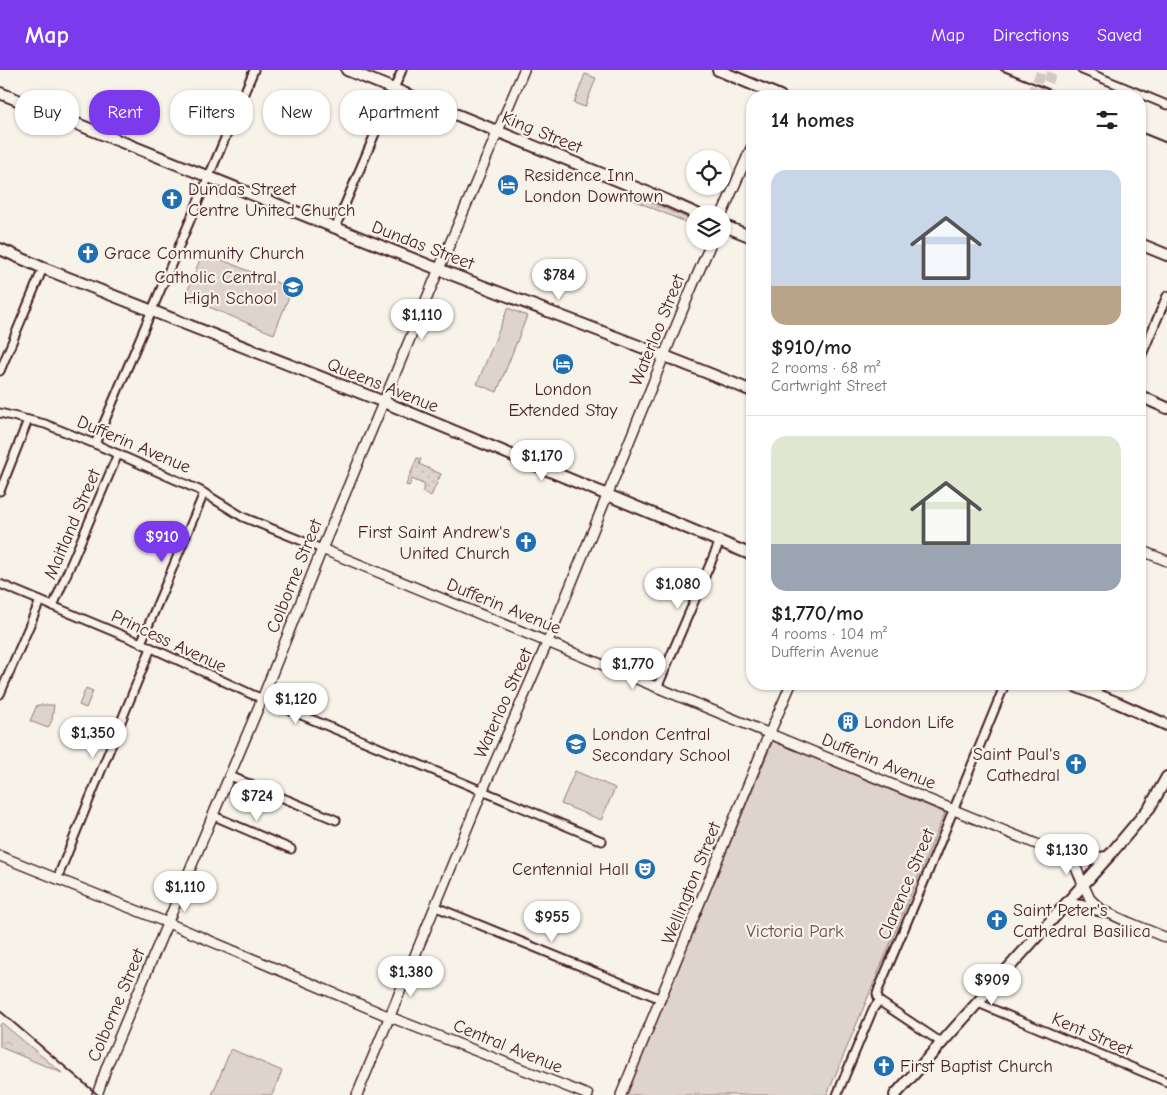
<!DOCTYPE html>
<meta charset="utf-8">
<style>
body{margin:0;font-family:"Comic Neue",sans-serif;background:#f2f2f2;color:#222;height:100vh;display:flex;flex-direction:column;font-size:19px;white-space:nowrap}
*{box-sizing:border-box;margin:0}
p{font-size:16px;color:#767676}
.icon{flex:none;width:28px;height:28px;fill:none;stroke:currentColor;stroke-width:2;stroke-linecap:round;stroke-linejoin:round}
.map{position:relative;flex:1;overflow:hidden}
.side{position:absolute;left:746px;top:20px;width:400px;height:600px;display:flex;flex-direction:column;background:#fff;border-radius:20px;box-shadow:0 1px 4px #0004}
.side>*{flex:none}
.guide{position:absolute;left:15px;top:20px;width:475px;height:45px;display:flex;gap:10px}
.controls{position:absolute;left:686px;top:80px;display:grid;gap:10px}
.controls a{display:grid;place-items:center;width:45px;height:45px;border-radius:50%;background:#fff;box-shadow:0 1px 4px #0004;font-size:25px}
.price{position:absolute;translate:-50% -42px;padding:0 11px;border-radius:18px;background:#fff;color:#222;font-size:16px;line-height:32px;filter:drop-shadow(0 1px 2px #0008)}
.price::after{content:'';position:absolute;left:50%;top:30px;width:15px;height:11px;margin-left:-8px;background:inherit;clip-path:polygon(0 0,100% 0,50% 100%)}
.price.selected{background:#7c3aed;color:#fff}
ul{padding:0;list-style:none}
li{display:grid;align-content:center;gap:10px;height:265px;padding:0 25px}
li+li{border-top:1px solid #e0e0e0}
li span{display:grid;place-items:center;height:155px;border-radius:15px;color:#555}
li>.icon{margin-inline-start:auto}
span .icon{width:90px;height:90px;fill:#fffc;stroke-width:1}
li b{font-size:21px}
h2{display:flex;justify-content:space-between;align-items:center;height:60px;padding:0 25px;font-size:21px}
.pill{padding:0 18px;border-radius:20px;background:#fff;box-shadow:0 1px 4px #0004;font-size:18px;line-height:45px}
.pill.selected{background:#7c3aed;color:#fff}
header{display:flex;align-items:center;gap:30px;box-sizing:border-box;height:70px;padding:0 25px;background:#7c3aed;color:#fff}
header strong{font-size:24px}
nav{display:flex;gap:28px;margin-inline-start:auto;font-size:18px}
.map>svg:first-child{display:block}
.grass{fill:url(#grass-dots);stroke:#947a7c}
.forest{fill:url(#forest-crowns);stroke:#947a7c}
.green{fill:#ded4cc;stroke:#947a7c}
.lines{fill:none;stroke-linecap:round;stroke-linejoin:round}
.secondary-tunnel{stroke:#d4c9c2;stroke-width:10;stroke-dasharray:10 5;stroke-linecap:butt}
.minor-casing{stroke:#4a1f2b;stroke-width:11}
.tertiary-casing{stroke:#4a1f2b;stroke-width:12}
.secondary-casing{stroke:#4a1f2b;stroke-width:14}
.minor{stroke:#f7f3e8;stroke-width:7}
.tertiary{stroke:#f7f3e8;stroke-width:9}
.secondary{stroke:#f7f3e8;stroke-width:10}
.rail{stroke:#4a1f2b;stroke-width:2}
.labels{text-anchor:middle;stroke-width:4.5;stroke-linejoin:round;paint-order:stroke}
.street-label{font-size:18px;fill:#4a1f2b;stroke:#f7f3e8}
.poi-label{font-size:18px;fill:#4a1f2b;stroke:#f7f3e8;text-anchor:start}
.park-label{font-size:18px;fill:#6f4c53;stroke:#f7f3e8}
</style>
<header>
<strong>Map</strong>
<nav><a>Map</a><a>Directions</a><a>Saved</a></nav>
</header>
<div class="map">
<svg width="1167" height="1025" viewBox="0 0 1167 1025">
<defs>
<pattern id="grass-dots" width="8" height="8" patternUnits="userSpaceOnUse" patternTransform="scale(1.25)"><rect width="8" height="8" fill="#ded4cc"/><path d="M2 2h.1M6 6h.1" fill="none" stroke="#c0b6af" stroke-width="1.8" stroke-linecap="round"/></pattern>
<pattern id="forest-crowns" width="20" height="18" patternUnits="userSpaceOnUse" patternTransform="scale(1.25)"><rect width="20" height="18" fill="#ded4cc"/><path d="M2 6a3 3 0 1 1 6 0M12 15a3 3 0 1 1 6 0" fill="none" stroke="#c0b6af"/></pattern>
</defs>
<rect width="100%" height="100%" fill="#f7f3e8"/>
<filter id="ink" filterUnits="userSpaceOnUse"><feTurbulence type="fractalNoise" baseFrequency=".02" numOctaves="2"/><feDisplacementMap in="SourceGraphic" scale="10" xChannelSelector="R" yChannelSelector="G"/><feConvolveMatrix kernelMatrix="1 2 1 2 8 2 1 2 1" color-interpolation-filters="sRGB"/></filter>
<g filter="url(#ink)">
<g class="grass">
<polygon points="624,121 695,151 695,156 621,125 622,122"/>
<polygon points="417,388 421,389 419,394 441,404 431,426 422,422 425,415 412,409 409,416 406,415"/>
</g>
<polygon class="forest" points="2,953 62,1003 0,977 0,955"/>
<g class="green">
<polygon points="585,4 596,8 585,37 574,33"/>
<polygon points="203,182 292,219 274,264 185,227"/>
<polygon points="508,238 527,246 497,322 477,314"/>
<polygon points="86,618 93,621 86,638 79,635"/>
<polygon points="37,635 54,635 52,650 48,658 30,651"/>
<polygon points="773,671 945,743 827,1025 625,1025"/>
<polygon points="575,701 615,718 601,750 561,734"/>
<polygon points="231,979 282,1001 272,1025 212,1025"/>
</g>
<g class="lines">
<g class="secondary-tunnel">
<polyline points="1031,26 1042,0"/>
<polyline points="1042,26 1053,0"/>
</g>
<g class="minor-casing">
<g id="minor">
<polyline points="1082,0 1167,35"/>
<polyline points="335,158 402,0"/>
<polyline points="1140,289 1167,226"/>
<polyline points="0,301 43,198"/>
<polyline points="0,343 45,354 95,374 199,420 243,447 322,479"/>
<polyline points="95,374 254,0"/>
<polyline points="0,421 28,350"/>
<polyline points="0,514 141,573 251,624 602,771"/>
<polyline points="53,536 118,384"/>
<polyline points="141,573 204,423"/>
<polyline points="657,618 720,471"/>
<polyline points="0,624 40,531"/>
<polyline points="230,706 336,750"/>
<polyline points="214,746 291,779"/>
<polyline points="57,809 151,578"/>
<polyline points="436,837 661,929"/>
<polyline points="879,931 936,969 941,974"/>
<polyline points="978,933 1167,1012"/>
<polyline points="837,1025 873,939 879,931 877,924 879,918 926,807 1005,614"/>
</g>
</g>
<g class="tertiary-casing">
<g id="tertiary">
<polyline points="722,144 752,76"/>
<polyline points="322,479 1063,785 1076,798 1090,829 1102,840 1128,852 1167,868"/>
<polyline points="1140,480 1167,491"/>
<polyline points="0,786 168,853 390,947 588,1025"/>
<polyline points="97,1025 107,996 262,629 322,479 439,199 524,0"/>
<polyline points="357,1025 409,900 482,722 548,571 692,217 712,171"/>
<polyline points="621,1025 764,676 791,614"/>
</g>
</g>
<g class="secondary-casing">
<g id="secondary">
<polyline points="347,0 661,128 697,144"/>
<polyline points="718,0 780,26"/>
<path d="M0,23c146,59 292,118 438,176 105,41 210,79 314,122"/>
<polyline points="722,155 752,167"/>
<polyline points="1140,174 1167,185"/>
<polyline points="0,179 43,198 384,332 752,485"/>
<polyline points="1140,326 1167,338"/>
<polyline points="1070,614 1118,633 1167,655"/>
<polyline points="1063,785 1074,785 1078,787 1088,789 1108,787"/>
<polyline points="1067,834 1082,836 1106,842"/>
<polyline points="895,1025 1108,787 1150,737 1167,707"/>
</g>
</g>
<use href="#minor" class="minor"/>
<use href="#tertiary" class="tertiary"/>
<use href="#secondary" class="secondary"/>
<g class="rail">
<polyline points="1001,0 1065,26"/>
<polyline points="1140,62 1167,73"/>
<polyline points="0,941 98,1025"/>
</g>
</g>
</g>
<defs>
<g id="hotel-disc" transform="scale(1.125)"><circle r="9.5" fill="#1f6fb2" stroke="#f7f3e8"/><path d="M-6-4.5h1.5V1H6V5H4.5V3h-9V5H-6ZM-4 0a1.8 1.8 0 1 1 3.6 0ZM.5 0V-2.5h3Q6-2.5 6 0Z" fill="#fff"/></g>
<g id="church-disc" transform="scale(1.125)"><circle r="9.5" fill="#1f6fb2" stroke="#f7f3e8"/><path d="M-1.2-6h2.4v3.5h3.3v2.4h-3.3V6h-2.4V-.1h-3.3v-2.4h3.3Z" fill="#fff"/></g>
<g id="school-disc" transform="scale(1.125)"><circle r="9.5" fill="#1f6fb2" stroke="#f7f3e8"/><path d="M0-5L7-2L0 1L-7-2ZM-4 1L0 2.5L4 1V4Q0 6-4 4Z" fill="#fff"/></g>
<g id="building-disc" transform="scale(1.125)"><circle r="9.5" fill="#1f6fb2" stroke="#f7f3e8"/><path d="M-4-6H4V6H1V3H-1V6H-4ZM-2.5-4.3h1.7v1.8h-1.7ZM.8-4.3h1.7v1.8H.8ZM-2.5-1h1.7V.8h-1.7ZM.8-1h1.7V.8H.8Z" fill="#fff"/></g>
<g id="theatre-disc" transform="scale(1.125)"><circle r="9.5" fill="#1f6fb2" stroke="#f7f3e8"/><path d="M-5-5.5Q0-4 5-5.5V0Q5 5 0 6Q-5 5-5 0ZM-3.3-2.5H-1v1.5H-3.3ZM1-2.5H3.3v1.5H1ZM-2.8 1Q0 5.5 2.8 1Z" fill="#fff"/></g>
</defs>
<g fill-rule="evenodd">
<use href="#hotel-disc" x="508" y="115"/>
<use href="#church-disc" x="172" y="129"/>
<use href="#church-disc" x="88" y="183"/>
<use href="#school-disc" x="293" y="217"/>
<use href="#hotel-disc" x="563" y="294"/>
<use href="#church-disc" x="526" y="472"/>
<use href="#building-disc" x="848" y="652"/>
<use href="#school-disc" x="576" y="674"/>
<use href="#church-disc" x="1076" y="694"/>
<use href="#theatre-disc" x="645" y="799"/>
<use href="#church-disc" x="997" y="850"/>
<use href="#church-disc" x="884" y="996"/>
</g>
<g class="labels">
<g class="street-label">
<text transform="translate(542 62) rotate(22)" y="6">King Street</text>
<text transform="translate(423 175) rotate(21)" y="6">Dundas Street</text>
<text transform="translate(657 260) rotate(-68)" y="6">Waterloo Street</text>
<text transform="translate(383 315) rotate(22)" y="6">Queens Avenue</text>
<text transform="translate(134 374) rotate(23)" y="6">Dufferin Avenue</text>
<text transform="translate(72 454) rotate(-67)" y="6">Maitland Street</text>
<text transform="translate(294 506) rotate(-68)" y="6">Colborne Street</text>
<text transform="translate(504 536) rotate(22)" y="6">Dufferin Avenue</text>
<text transform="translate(169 571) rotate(25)" y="6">Princess Avenue</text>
<text transform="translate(503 633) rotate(-66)" y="6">Waterloo Street</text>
<text transform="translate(879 691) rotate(22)" y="6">Dufferin Avenue</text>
<text transform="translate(691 813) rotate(-68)" y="6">Wellington Street</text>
<text transform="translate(906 814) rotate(-67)" y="6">Clarence Street</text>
<text transform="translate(116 935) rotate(-67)" y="6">Colborne Street</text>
<text transform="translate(1092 964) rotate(23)" y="6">Kent Street</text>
<text transform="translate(508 976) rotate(22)" y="6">Central Avenue</text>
</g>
<g class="poi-label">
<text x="524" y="111">Residence Inn<tspan x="524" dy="21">London Downtown</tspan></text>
<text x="188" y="125">Dundas Street<tspan x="188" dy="21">Centre United Church</tspan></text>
<text x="104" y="189">Grace Community Church</text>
<text x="277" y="213" text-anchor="end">Catholic Central<tspan x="277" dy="21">High School</tspan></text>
<text x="563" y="325" text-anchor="middle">London<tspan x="563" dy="21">Extended Stay</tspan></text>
<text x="510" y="468" text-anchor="end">First Saint Andrew's<tspan x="510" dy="21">United Church</tspan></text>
<text x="864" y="658">London Life</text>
<text x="592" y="670">London Central<tspan x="592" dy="21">Secondary School</tspan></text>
<text x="1060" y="690" text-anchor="end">Saint Paul's<tspan x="1060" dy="21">Cathedral</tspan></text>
<text x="629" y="805" text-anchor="end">Centennial Hall</text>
<text x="1013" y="846">Saint Peter's<tspan x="1013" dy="21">Cathedral Basilica</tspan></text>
<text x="900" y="1002">First Baptist Church</text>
</g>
<g class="park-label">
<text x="795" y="867">Victoria Park</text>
</g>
</g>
</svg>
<div class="controls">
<a><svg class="icon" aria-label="locate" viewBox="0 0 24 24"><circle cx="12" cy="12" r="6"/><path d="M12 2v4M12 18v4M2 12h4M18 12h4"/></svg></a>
<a><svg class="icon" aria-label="layers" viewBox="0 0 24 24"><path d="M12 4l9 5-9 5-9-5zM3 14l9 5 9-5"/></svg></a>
</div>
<b class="price" style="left:559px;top:231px">$784</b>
<b class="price" style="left:422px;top:271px">$1,110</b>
<b class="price" style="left:542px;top:412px">$1,170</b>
<b class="price selected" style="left:162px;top:493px">$910</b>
<b class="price" style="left:678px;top:540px">$1,080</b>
<b class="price" style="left:633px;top:620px">$1,770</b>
<b class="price" style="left:296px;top:655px">$1,120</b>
<b class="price" style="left:93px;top:689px">$1,350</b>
<b class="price" style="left:257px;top:752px">$724</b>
<b class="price" style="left:1067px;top:806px">$1,130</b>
<b class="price" style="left:185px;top:843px">$1,110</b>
<b class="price" style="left:552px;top:873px">$955</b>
<b class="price" style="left:411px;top:928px">$1,380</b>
<b class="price" style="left:992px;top:936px">$909</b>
<div class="guide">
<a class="pill">Buy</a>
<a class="pill selected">Rent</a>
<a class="pill">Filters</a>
<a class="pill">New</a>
<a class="pill">Apartment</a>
</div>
<section class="side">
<h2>14 homes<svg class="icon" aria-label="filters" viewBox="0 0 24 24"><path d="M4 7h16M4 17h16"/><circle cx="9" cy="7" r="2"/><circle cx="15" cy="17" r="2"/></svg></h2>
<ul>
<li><span style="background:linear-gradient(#c9d6e8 75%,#b9a48a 0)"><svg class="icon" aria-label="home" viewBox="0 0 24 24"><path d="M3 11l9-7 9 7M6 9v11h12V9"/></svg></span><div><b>$910/mo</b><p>2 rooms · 68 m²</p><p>Cartwright Street</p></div></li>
<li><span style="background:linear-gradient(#dfe7d0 70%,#9aa5b1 0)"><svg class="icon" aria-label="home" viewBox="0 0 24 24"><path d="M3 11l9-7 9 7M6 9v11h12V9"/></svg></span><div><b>$1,770/mo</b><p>4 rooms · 104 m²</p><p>Dufferin Avenue</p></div></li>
</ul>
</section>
</div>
